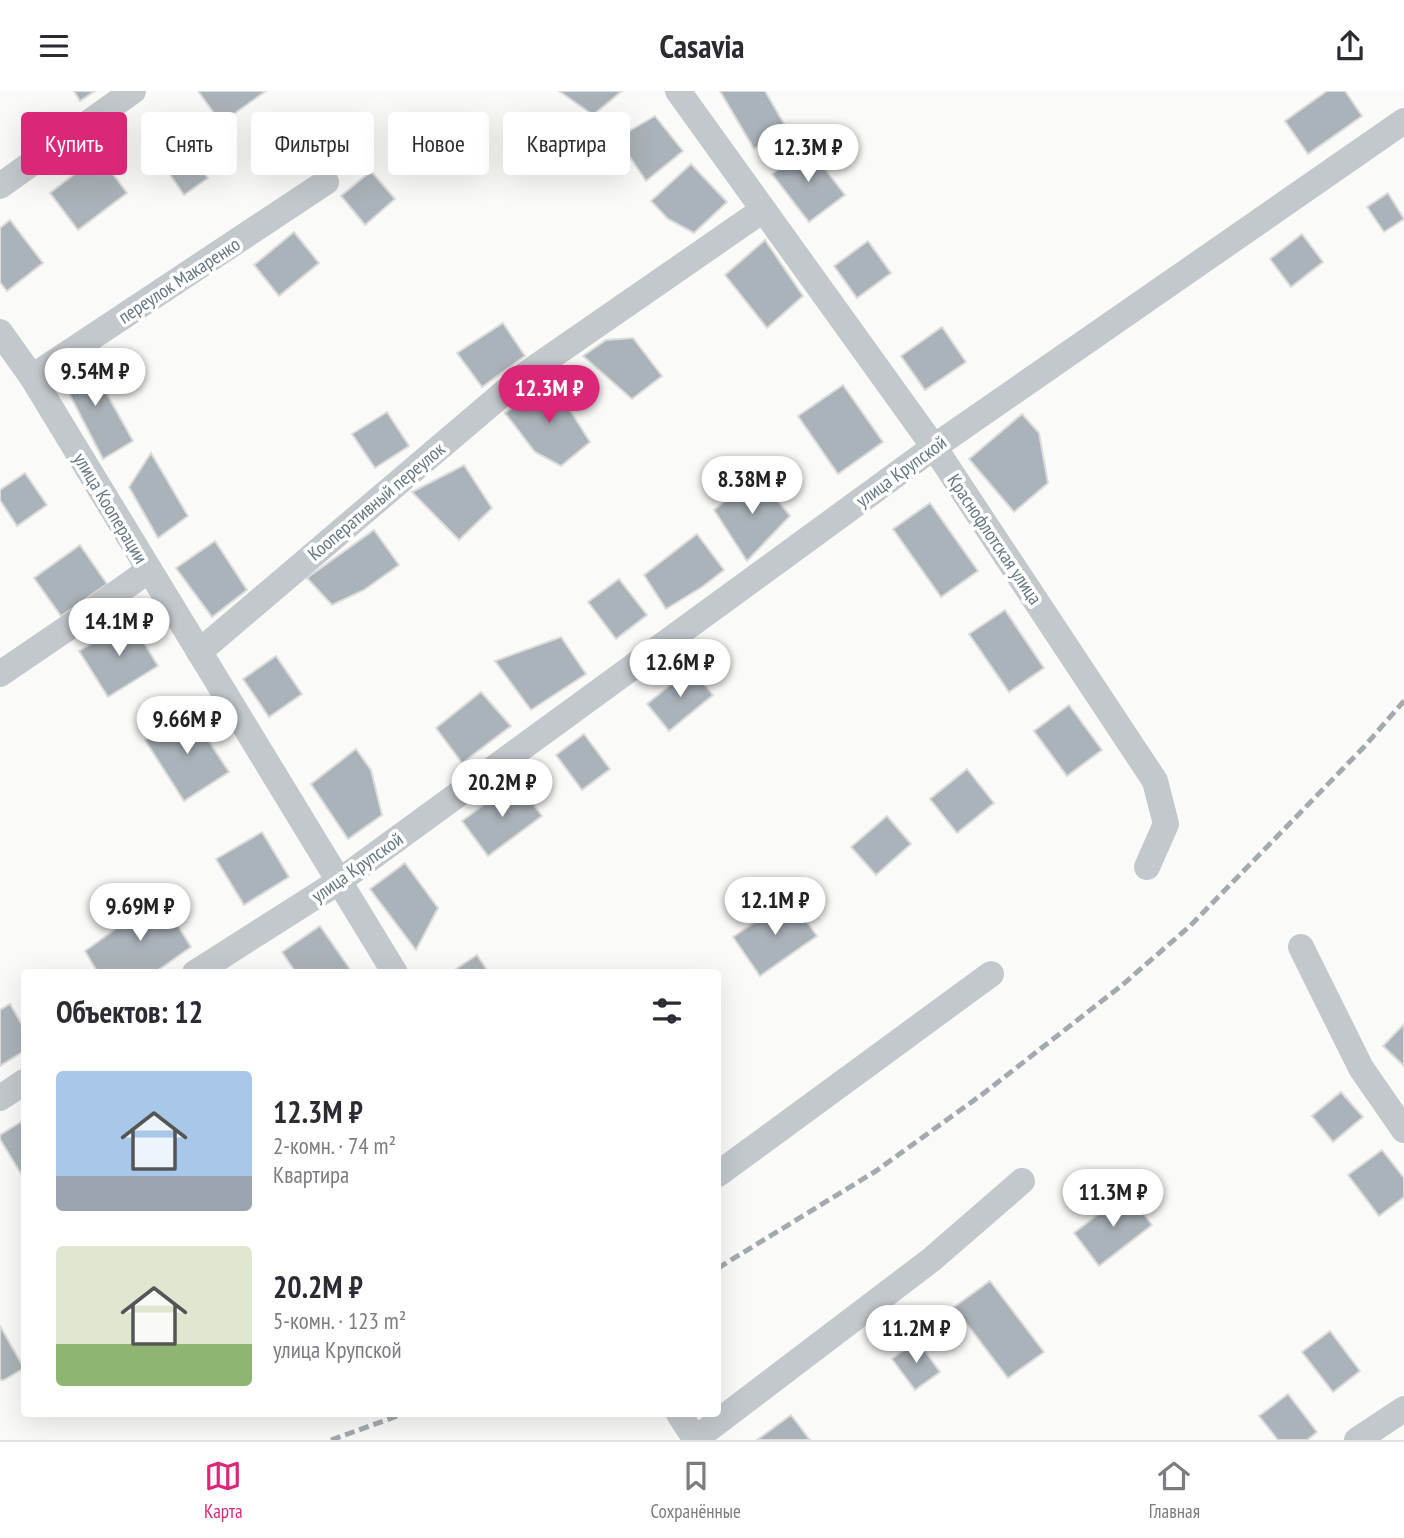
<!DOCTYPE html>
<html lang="ru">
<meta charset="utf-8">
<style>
body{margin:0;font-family:"PT Sans Narrow",sans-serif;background:#f2f2f3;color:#2b2b33;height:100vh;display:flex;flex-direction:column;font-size:26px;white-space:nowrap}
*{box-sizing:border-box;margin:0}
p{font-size:23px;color:#7c7c81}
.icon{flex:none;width:38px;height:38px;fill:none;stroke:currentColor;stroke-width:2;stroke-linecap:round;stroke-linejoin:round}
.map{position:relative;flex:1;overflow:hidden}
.panel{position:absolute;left:21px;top:878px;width:700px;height:448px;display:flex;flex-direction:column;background:#fff;border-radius:7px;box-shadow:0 7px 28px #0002}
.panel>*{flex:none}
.hud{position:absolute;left:21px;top:21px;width:700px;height:63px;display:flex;gap:14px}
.price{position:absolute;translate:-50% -60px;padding:0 16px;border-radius:24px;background:#fff;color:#222;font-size:23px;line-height:46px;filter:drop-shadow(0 2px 4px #0008)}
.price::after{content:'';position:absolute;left:50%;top:42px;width:21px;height:16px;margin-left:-10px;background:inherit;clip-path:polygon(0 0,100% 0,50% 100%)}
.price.current{background:#db2777;color:#fff}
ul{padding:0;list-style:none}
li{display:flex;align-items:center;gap:21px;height:175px;padding:0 35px}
li span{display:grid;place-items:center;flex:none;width:196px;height:140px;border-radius:7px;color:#555}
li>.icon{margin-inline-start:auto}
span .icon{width:84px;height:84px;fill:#fffc;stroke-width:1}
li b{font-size:30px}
h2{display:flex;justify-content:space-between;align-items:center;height:84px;padding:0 35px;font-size:30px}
.chip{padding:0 24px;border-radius:7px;background:#fff;box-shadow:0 7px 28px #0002;font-size:24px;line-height:63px}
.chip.current{background:#db2777;color:#fff}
header{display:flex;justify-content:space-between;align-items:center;height:91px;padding:0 35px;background:#fff;font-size:32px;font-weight:700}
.menu{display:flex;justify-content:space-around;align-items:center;height:98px;border-top:2px solid #e1e1e2;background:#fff;font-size:19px;color:#7c7c81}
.menu a{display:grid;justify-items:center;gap:4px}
.menu .current{color:#db2777}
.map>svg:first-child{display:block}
.building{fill:#aab3b9;stroke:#dcdcda;stroke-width:2}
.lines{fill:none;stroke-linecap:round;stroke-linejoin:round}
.minor{stroke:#c3c8cc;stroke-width:26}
.rail{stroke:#a2aab0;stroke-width:5;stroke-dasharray:10 5;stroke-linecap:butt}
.labels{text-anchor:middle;stroke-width:7;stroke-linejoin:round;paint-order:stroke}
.street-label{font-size:19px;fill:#657683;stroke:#fff}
</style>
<header><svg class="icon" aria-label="menu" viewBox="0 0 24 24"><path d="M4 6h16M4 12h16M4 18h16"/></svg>Casavia<svg class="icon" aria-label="share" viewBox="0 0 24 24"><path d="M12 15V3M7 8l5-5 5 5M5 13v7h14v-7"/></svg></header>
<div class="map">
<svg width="1404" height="1349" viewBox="0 0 1404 1349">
<rect width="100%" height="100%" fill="#fafaf8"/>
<g class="building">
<polygon points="74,0 95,0 80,10"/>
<polygon points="198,0 266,0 221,32"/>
<polygon points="559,0 622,0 593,24"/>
<polygon points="720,0 765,0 787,38 754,58"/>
<polygon points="1327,0 1345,0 1362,25 1308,63 1285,30"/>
<polygon points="655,25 683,60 646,90 617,47"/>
<polygon points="186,56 190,63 199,57 207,69 199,75 208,87 184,104 162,72"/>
<polygon points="808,56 845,104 809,131 772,83"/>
<polygon points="99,64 127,102 78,139 50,102"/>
<polygon points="691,73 727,111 694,142 668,128 651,110"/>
<polygon points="371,80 395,108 365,134 341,105"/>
<polygon points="1388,102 1404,128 1384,141 1367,116"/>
<polygon points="10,129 43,172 7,200 0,191 0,137"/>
<polygon points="294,141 319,172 279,205 254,174"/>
<polygon points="1302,143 1323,171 1291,196 1270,168"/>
<polygon points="765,149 803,205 767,237 725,184"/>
<polygon points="868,150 891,182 857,207 834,175"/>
<polygon points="503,232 525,265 482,296 457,262"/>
<polygon points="942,236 966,271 925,299 901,265"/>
<polygon points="633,247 662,285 632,308 583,265 606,249"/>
<polygon points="87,267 133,350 103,368 58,281"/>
<polygon points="551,289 590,351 561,375 535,361 505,322"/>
<polygon points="843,294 883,351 838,383 798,325"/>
<polygon points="387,321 409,355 375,377 352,343"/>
<polygon points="1022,323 1039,342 1048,392 1014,421 969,368"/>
<polygon points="151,362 188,425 158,447 129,396"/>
<polygon points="464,374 492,417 459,449 412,401"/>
<polygon points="25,382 47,414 17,435 0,409 0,399"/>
<polygon points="757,383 790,425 747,470 714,419"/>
<polygon points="930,412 978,480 941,506 893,438"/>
<polygon points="374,439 399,474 364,499 332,514 307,487"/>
<polygon points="697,443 724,479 702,496 666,518 644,484"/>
<polygon points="215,450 247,499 212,526 176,477"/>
<polygon points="80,454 107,493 61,525 34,487"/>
<polygon points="619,488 647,524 616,548 588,511"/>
<polygon points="1005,519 1044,577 1009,601 969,543"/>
<polygon points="130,529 158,575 108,606 79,560"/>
<polygon points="561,546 586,583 531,619 495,570"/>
<polygon points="276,565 302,603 269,626 243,588"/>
<polygon points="691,577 713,604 669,640 647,613"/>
<polygon points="481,601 511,635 462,672 436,637"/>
<polygon points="1069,614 1102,659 1067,685 1034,640"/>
<polygon points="189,620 229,681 184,710 145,649"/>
<polygon points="584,643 610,678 582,699 556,664"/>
<polygon points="356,658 371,679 382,724 348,748 311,693"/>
<polygon points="967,678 994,712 957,742 930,708"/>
<polygon points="516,690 542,725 488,765 462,730"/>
<polygon points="887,725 911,753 876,784 851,756"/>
<polygon points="262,741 289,786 244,814 216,768"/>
<polygon points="405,772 438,817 416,859 370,798"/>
<polygon points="160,806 191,856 154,882 98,882 85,860"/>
<polygon points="790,807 817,845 760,885 733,846"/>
<polygon points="320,835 352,881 296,882 282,861"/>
<polygon points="477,864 489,882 450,882"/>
<polygon points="10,913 24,937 24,960 0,975 0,919"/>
<polygon points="1404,933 1404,975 1383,955"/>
<polygon points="1341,1001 1363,1026 1333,1051 1312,1025"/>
<polygon points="24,1029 24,1086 23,1086 0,1048 0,1044"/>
<polygon points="1382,1059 1404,1087 1404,1106 1379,1125 1348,1084"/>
<polygon points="1127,1101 1152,1134 1099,1175 1074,1142"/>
<polygon points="990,1190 1044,1261 1008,1287 954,1216"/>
<polygon points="0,1235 24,1277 4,1289 0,1289"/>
<polygon points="1330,1240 1360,1280 1333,1301 1302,1261"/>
<polygon points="917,1249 940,1281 915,1299 892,1268"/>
<polygon points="1288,1303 1317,1341 1307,1349 1278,1349 1259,1325"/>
<polygon points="791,1324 810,1349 757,1349"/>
</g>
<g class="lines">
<g class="minor">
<polyline points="678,0 934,356 1155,690 1166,733 1147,776"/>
<polyline points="0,95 133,0"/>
<polyline points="0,241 32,286 395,882"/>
<polyline points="32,286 326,91"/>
<polyline points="199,561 526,283 763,119"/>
<polyline points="0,583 69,536 149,479"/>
<polyline points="1301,856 1361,977 1404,1039"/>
<polyline points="195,882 338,791 934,356 1404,30"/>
<polyline points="0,1007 24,991"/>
<polyline points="718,1083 991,883"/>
<polyline points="679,1323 696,1349"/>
<polyline points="694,1349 931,1169 1022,1090"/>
<polyline points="1357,1349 1404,1318"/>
</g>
<g class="rail">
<polyline points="718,1177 876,1080 984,1002 1121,895 1190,835 1224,800 1363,657 1404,610"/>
<polyline points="331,1349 403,1323"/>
</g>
</g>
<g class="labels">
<g class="street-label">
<text transform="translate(179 189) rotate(-33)" y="7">переулок Макаренко</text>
<text transform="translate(901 380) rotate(-36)" y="7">улица Крупской</text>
<text transform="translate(376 410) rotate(-40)" y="7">Кооперативный переулок</text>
<text transform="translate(111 417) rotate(59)" y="7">улица Кооперации</text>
<text transform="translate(995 448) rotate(56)" y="7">Краснофлотская улица</text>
<text transform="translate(357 776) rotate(-35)" y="7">улица Крупской</text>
</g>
</g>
</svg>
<b class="price" style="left:808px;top:93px">12.3M ₽</b>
<b class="price" style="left:95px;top:317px">9.54M ₽</b>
<b class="price current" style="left:549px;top:334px">12.3M ₽</b>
<b class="price" style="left:752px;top:425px">8.38M ₽</b>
<b class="price" style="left:119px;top:567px">14.1M ₽</b>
<b class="price" style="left:680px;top:608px">12.6M ₽</b>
<b class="price" style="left:187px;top:665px">9.66M ₽</b>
<b class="price" style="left:502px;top:728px">20.2M ₽</b>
<b class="price" style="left:775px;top:846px">12.1M ₽</b>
<b class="price" style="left:140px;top:852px">9.69M ₽</b>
<b class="price" style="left:1113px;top:1138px">11.3M ₽</b>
<b class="price" style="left:916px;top:1274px">11.2M ₽</b>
<div class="hud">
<a class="chip current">Купить</a>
<a class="chip">Снять</a>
<a class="chip">Фильтры</a>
<a class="chip">Новое</a>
<a class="chip">Квартира</a>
</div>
<section class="panel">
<h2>Объектов: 12<svg class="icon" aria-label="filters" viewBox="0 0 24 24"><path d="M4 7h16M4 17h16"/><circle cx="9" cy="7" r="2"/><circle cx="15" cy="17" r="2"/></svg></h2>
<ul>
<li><span style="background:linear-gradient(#a9c7e8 75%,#9aa5b1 0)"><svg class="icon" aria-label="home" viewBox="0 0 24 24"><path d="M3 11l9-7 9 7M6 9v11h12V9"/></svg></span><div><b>12.3M ₽</b><p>2-комн. · 74 m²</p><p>Квартира</p></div></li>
<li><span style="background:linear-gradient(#dfe7d0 70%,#8fb573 0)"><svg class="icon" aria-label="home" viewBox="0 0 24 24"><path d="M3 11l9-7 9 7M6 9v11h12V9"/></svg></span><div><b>20.2M ₽</b><p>5-комн. · 123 m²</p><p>улица Крупской</p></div></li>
</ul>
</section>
</div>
<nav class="menu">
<a class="current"><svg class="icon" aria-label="map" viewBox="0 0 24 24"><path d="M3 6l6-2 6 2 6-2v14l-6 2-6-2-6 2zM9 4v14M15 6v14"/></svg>Карта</a>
<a><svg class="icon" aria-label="saved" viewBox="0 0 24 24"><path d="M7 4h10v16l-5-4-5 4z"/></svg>Сохранённые</a>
<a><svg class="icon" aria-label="home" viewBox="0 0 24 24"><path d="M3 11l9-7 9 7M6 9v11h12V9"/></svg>Главная</a>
</nav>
